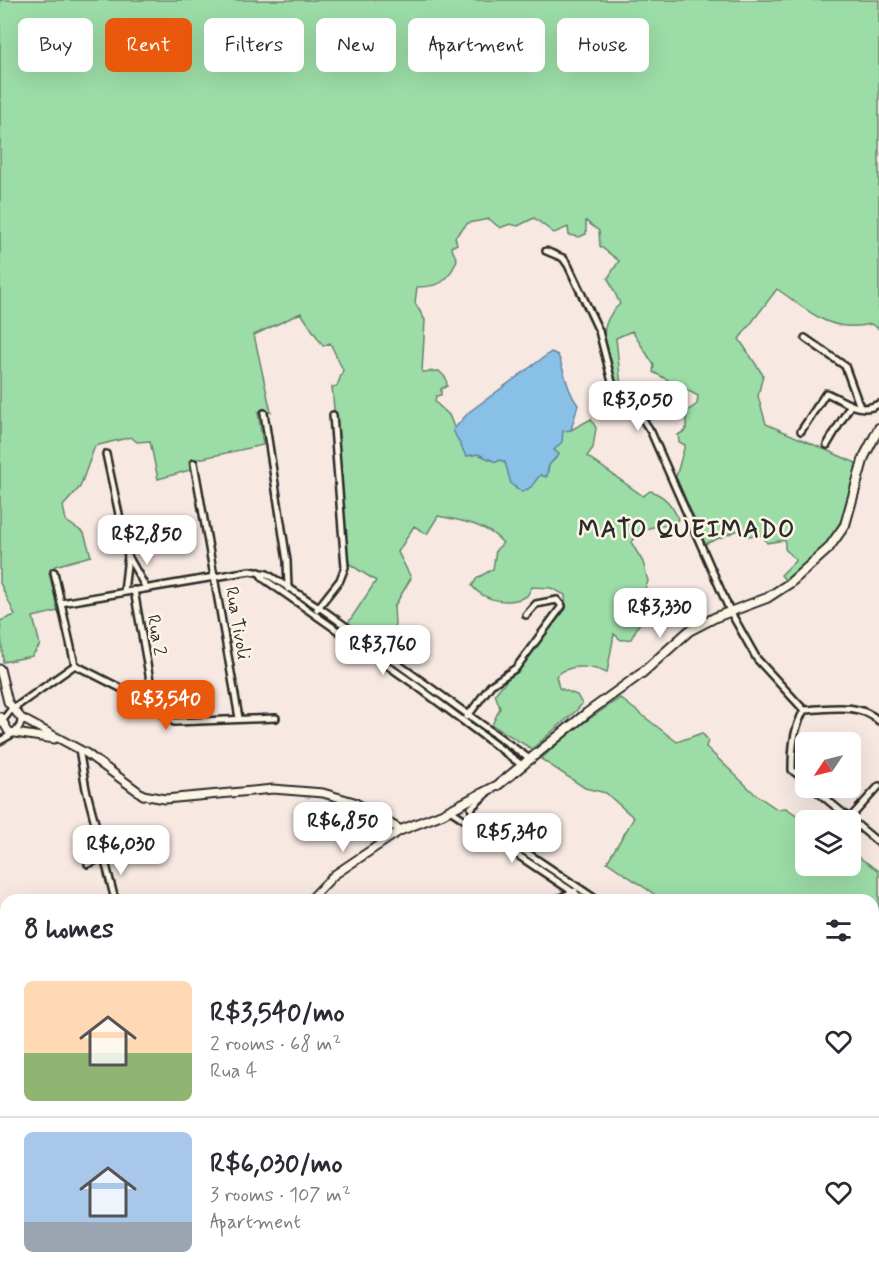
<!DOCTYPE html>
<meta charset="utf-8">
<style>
body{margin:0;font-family:Mynerve,sans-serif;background:#f2f2f3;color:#2b2b33;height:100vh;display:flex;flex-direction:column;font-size:22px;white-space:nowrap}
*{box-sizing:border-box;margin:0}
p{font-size:20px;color:#7c7c81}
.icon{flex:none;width:33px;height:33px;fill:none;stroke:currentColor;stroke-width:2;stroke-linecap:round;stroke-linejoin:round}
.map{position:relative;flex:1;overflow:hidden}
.sheet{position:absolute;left:0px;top:894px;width:879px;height:384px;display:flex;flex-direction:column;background:#fff;border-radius:18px 18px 0 0;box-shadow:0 6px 24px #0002}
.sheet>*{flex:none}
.top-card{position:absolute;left:18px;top:18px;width:843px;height:54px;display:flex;gap:12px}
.needle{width:39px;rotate:235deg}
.controls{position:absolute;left:795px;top:732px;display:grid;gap:12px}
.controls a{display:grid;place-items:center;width:66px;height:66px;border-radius:9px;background:#fff;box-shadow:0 6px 24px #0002;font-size:30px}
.price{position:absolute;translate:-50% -51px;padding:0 14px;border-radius:12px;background:#fff;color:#222;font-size:20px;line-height:39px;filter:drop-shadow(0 2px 3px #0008)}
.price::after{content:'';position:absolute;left:50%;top:36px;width:18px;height:14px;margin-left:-9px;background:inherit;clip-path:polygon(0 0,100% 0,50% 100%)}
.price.on{background:#ea580c;color:#fff}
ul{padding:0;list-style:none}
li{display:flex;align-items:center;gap:18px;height:150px;padding:0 24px}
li+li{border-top:2px solid #e1e1e2}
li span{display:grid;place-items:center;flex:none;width:168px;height:120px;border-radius:9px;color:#555}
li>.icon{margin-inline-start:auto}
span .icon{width:72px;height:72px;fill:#fffc;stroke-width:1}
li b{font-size:26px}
h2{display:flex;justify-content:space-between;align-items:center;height:72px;padding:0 24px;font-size:26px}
.tag{padding:0 21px;border-radius:9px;background:#fff;box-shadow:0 6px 24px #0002;font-size:21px;line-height:54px}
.tag.on{background:#ea580c;color:#fff}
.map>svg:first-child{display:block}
.green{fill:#9cdda7;stroke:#648469;stroke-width:1.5}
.water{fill:#88c0e7;stroke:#63849c;stroke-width:1.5}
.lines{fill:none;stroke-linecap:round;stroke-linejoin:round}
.minor-casing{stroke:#2b2b2b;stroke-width:10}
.tertiary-casing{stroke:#2b2b2b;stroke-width:11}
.secondary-casing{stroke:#2b2b2b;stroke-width:12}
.minor{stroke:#fcf5e5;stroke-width:5}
.tertiary{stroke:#fcf5e5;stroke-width:7}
.secondary{stroke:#fcf5e5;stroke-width:8}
.labels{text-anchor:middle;stroke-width:5;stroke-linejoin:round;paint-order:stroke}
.street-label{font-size:18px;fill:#2b2b2b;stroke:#fcf5e5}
.district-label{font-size:24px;font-weight:bold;letter-spacing:1.5px;fill:#2b2b2b;stroke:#fcf5e5}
</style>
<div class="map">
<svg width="879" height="1278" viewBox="0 0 879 1278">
<rect width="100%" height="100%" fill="#f7e8e2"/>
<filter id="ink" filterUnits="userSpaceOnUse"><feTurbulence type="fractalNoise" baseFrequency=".0167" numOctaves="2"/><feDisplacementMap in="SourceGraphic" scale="12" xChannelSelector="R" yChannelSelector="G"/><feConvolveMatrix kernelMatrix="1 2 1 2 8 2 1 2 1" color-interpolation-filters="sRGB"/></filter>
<g filter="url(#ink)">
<g class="green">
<path d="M0,0h879v329l-8,-5c-42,10 -61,-13 -94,-35l-38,50 24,36 -5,21 8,28 90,39c-12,67 -19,74 -70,118l-5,-6 15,-15 -11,-11v-9l-18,3 -5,-8 -16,1 -5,-7 -36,15 -29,-67 9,-32 -6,-3 -1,-7 8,-5v-18l11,-8 1,-8 -45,-24 1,-7 -22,-34 -16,7 6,58 -6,-5c-7,-32 -25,-62 4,-87l-12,-26 11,-17 -19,-15 -1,-15 -13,-10v13l-7,3 -10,-2 -1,-8 -14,6 -20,-15 -16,8 -8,-2 -10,4 -11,-9 -21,4 -13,14 2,7 -6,3 6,13c-9,22 -17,27 -40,27l-2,16 10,17 -3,52 17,-1 7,7 1,8 -6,3v6l-5,1 -1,6 14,13 17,41 12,-2 18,8 4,-2c11,4 10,19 16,29l11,1 13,-15 7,1 2,-11 10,-10 -5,-5 9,-20h8l20,-11 5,9 -3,20 -6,8 56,40 7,-5c14,4 23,15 28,28l-5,8c-20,-4 -29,2 -42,15l12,20 5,19 -7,20 -1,21 -9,17 -10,1 -7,-6 -7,39c-16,-7 -37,-10 -51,3l3,12 18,7 5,9 -6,7 -44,38 -40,-24 8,-17 -5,-14 71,-85 -1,-14 -14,-7 -19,-1 -5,9c-17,9 -42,6 -55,-10l5,-8 16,-9 3,-19 7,-7c-16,-19 -42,-22 -65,-27l-11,18 -13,-8 -16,26 13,26 -17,29 1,18 -15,20 -32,-22 28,-42 -28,-18 -16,-176 5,-1 6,-16 -13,-27 -7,3 -22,-33 -47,22 17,77h-13l5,33 -74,16 1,9 -32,9 -8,-38 -13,1 -6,-5 -36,9 -15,41 -17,19 3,15 18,12 7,23 -36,10 -6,7 9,38 -25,6 7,28 -8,11 -29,6 -3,-41 15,-6 -15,-32z"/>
<polygon points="620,698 677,742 702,733 708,740 706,747 755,794 777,809 786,808 805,821 806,866 850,866 851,852 879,871 879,1047 873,1043 873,900 663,900 607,862 634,818 606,793 585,788 541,759 573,730"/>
<polygon points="0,984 6,985 6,1272 493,1272 486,1278 0,1278"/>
<polygon points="645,1272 674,1272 678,1278 645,1278"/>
<polygon points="685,1272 829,1272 846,1278 679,1278"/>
</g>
<path class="water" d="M551,352l7,3c7,17 9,36 20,50l-7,25 -8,1 -1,11 -8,8 5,4 -10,11 -3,12 -6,-2 -9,12 -9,5 -11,-8 -6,-22 -5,-2 -4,2 -18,-8 -12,2 -13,-26 16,-18z"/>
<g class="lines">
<g class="minor-casing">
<g id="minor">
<polyline points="546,251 563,258 568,265 599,331 613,386 642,418 651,432 730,611 757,659 804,710"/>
<polyline points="805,338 845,366 860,407"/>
<polyline points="264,413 287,561 288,589"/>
<path d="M801,431l25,-38c18,7 33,22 53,11"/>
<polyline points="827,445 850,406"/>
<polyline points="106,454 128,556 124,592"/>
<polyline points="194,463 239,718"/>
<polyline points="128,556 146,588"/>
<polyline points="54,572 75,665"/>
<polyline points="259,572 264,579 418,687 523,766"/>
<polyline points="134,590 155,709"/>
<polyline points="61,603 250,571 267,574 319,607 531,760"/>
<polyline points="317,609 340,580 345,567 333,415"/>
<polyline points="75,665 138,697 174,722 276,718"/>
<polyline points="138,697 150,684"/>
<polyline points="467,717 491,685 516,668 562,606 557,600 536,604 526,615"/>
<polyline points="0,724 10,711 75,665"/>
<path d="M0,741c10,-6 22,-10 21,-23"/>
<polyline points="79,749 86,789 104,857 88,864"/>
<path d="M806,781l-14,-11c0,-23 1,-39 12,-60 26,-1 55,-8 75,11"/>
<polyline points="813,788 879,843"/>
<polyline points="486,794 471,808 474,817 597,900"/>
<polyline points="450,810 585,900"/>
<polyline points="850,818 879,786"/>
<polyline points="104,857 115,900"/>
<polyline points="555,900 575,891"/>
<polyline points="873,1087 879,1091"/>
<polyline points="873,1095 879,1098"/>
</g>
</g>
<g class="tertiary-casing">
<g id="tertiary">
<polyline points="0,669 8,702 21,718 86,753 143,795 165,799 273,789 323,793 354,802 401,830 334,875 310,900"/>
<polyline points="0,717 9,732 54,739"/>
<polyline points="491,1278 499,1272"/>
</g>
</g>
<g class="secondary-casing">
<polyline id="secondary" points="401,830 442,814 498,785 587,713 642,673 689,631 716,617 767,598 790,583 828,549 845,525 864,457 879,428"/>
</g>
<use href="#minor" class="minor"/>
<use href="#tertiary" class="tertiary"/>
<use href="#secondary" class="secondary"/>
</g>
</g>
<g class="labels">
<g class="street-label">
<text transform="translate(238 623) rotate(80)" y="6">Rua Tivoli</text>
<text transform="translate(157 635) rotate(80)" y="6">Rua 2</text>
</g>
<g class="district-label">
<text x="687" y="537">MATO QUEIMADO</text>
</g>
</g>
</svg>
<div class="controls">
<a><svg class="needle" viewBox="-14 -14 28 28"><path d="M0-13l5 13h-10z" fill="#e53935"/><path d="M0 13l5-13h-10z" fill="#7c7c81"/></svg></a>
<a><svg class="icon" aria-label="layers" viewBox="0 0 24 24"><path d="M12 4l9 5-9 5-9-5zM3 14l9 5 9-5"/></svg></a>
</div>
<b class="price" style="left:638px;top:432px">R$3,050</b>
<b class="price" style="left:147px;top:566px">R$2,850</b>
<b class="price" style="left:660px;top:639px">R$3,330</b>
<b class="price" style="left:383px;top:676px">R$3,760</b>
<b class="price on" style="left:166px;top:731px">R$3,540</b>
<b class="price" style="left:343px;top:853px">R$6,850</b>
<b class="price" style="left:512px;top:864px">R$5,340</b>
<b class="price" style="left:121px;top:876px">R$6,030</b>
<div class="top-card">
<a class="tag">Buy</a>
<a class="tag on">Rent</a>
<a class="tag">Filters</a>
<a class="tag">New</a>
<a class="tag">Apartment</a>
<a class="tag">House</a>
</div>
<section class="sheet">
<h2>8 homes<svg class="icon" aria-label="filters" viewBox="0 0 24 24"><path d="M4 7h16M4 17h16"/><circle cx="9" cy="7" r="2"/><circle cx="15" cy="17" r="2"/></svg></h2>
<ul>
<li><span style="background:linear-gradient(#ffd9b3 60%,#8fb573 0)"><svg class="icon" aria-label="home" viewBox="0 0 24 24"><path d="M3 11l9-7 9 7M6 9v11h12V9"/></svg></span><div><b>R$3,540/mo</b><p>2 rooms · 68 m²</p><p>Rua 4</p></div><svg class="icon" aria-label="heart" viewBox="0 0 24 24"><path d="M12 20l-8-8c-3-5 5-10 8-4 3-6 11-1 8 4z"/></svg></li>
<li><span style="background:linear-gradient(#a9c7e8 75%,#9aa5b1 0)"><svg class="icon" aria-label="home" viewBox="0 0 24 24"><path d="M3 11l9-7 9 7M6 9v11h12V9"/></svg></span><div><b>R$6,030/mo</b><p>3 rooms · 107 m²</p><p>Apartment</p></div><svg class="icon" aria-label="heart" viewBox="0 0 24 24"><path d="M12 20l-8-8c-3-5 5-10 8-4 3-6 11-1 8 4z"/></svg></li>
</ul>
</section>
</div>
